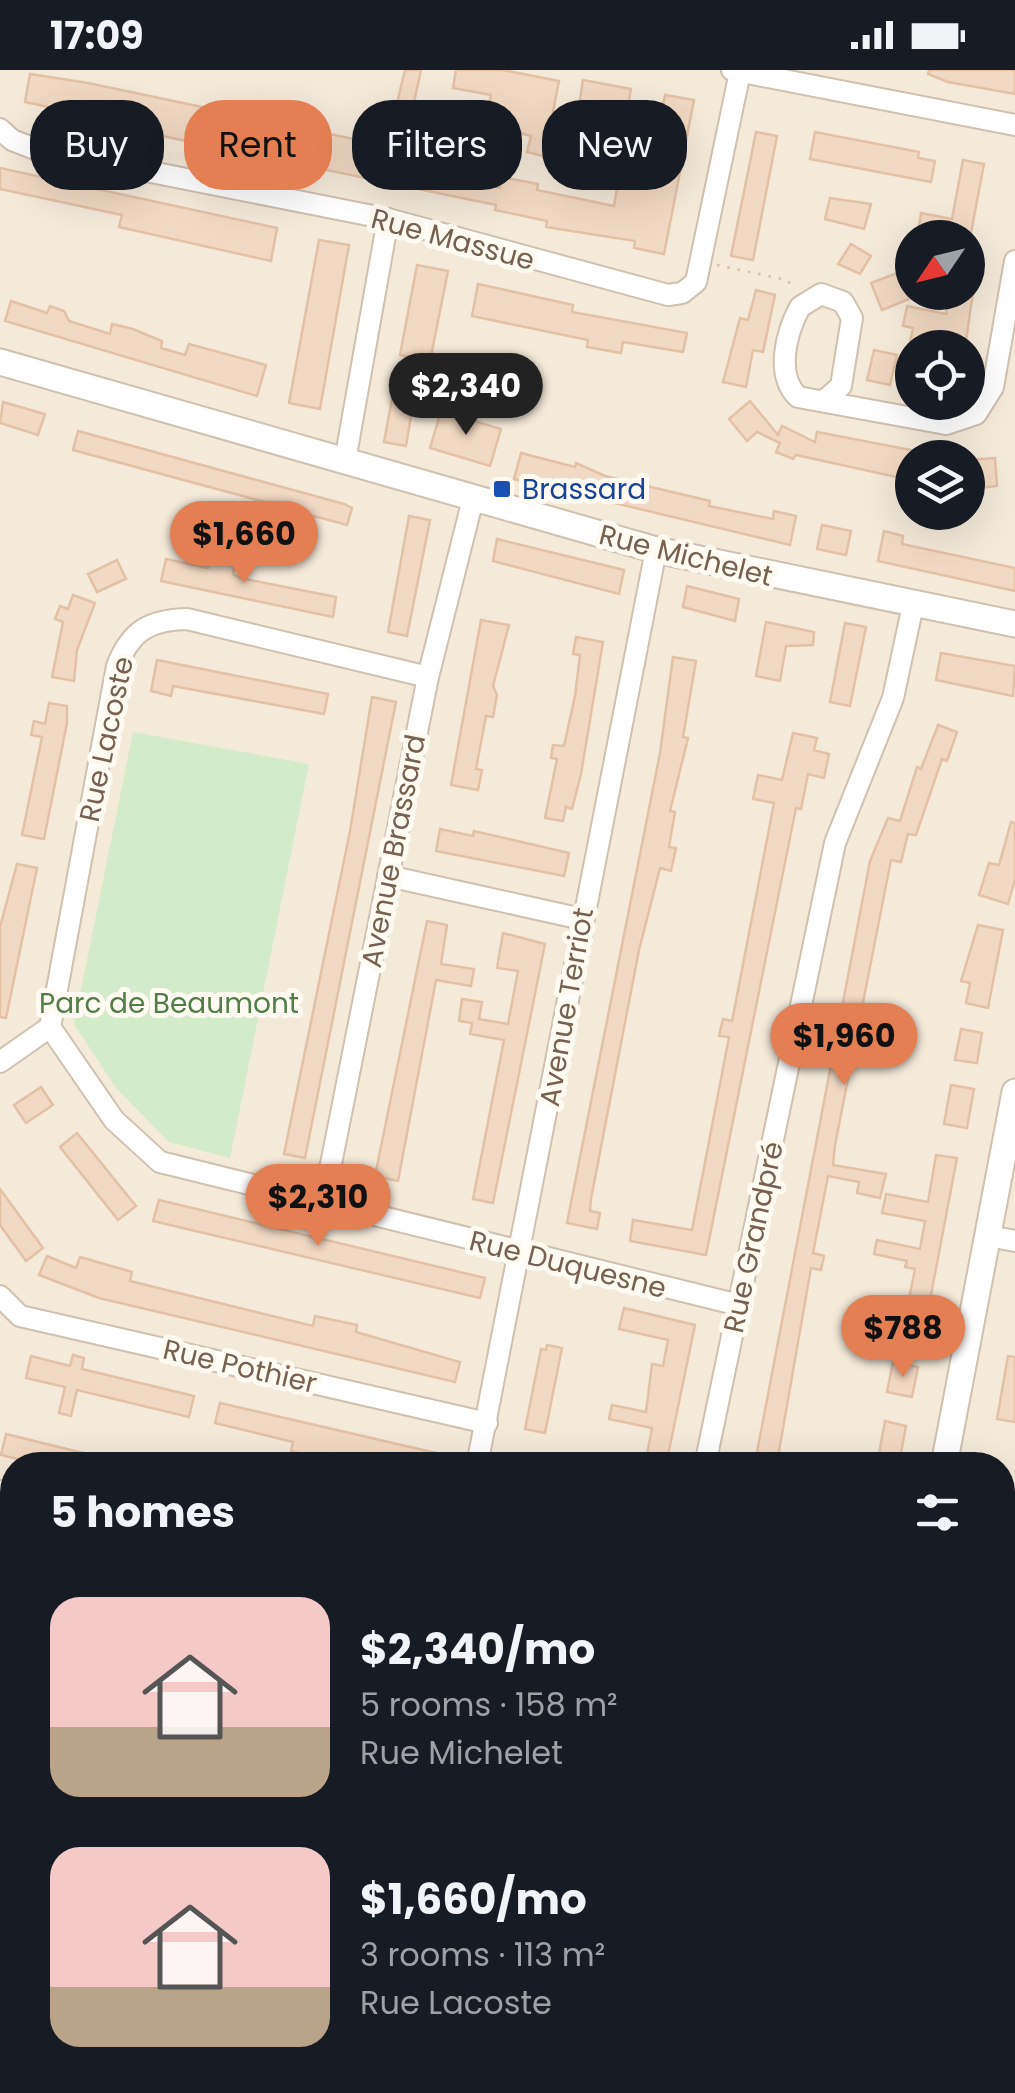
<!DOCTYPE html>
<meta charset="utf-8">
<style>
body{margin:0;font-family:Poppins,sans-serif;background:#242831;color:#f1f3f6;height:100vh;display:flex;flex-direction:column;font-size:38px;white-space:nowrap}
*{box-sizing:border-box;margin:0}
p{font-size:32px;color:#9ea1a6}
.icon{flex:none;width:55px;height:55px;fill:none;stroke:currentColor;stroke-width:2;stroke-linecap:round;stroke-linejoin:round}
.map{position:relative;flex:1;overflow:hidden}
.panel{position:absolute;left:0px;top:1382px;width:1015px;height:642px;display:flex;flex-direction:column;background:#171b24;border-radius:40px 40px 0 0;box-shadow:0 10px 40px #0002}
.panel>*{flex:none}
.top-card{position:absolute;left:30px;top:30px;width:955px;height:90px;display:flex;gap:20px}
.needle{width:65px;rotate:235deg}
.controls{position:absolute;left:895px;top:150px;display:grid;gap:20px}
.controls a{display:grid;place-items:center;width:90px;height:90px;border-radius:50%;background:#171b24;box-shadow:0 10px 40px #0002;font-size:50px}
.price{position:absolute;translate:-50% -85px;padding:0 22px;border-radius:35px;background:#e47e53;color:#111;font-size:32px;line-height:65px;filter:drop-shadow(0 2px 5px #0008)}
.price::after{content:'';position:absolute;left:50%;top:60px;width:30px;height:22px;margin-left:-15px;background:inherit;clip-path:polygon(0 0,100% 0,50% 100%)}
.price.current{background:#222;color:#fff}
ul{padding:0;list-style:none}
li{display:flex;align-items:center;gap:30px;height:250px;padding:0 50px}
li span{display:grid;place-items:center;flex:none;width:280px;height:200px;border-radius:30px;color:#555}
li>.icon{margin-inline-start:auto}
span .icon{width:120px;height:120px;fill:#fffc;stroke-width:1}
li b{font-size:42px}
h2{display:flex;justify-content:space-between;align-items:center;height:120px;padding:0 50px;font-size:42px}
.chip{padding:0 35px;border-radius:40px;background:#171b24;box-shadow:0 10px 40px #0002;font-size:35px;line-height:90px}
.chip.current{background:#e47e53;color:#111}
.status{display:flex;justify-content:space-between;align-items:center;height:70px;padding:0 50px;background:#171b24;direction:ltr}
.status svg{height:28px;fill:currentColor}
.map>svg:first-child{display:block}
.residential{fill:#f4eada;fill-rule:evenodd}
.green{fill:#d4ebc9}
.building{fill:#f2d9c3;stroke:#e5c1a4;stroke-width:2.5}
.lines{fill:none;stroke-linecap:round;stroke-linejoin:round}
.minor-casing{stroke:#d0c0b0;stroke-width:24}
.tertiary-casing{stroke:#d0c0b0;stroke-width:29}
.path{stroke:#d8bda5;stroke-width:2.5;stroke-dasharray:2.5 8;stroke-linecap:butt}
.minor{stroke:#fff;stroke-width:20}
.tertiary{stroke:#fff;stroke-width:25}
.transit-dot{fill:#1a4fb4;stroke:#fffbf3;stroke-width:4}
.labels{text-anchor:middle;stroke-width:10;stroke-linejoin:round;paint-order:stroke}
.street-label{font-size:28px;fill:#79604e;stroke:#fffbf3}
.transit-label{font-size:28px;fill:#164399;stroke:#fffbf3;text-anchor:start}
.park-label{font-size:28px;fill:#527e45;stroke:#fffbf3}
</style>
<div class="status"><b>17:09</b><svg viewBox="0 0 49 12"><path d="M0 12V9h3v3zM5 12V6h3v6zM10 12V3h3v9zM15 12V0h3v12zM26 1h20v11H26zM47 4h2v5h-2z"/></svg></div>
<div class="map">
<svg width="1015" height="2023" viewBox="0 0 1015 2023">
<rect width="100%" height="100%" fill="#fdf7ec"/>
<g class="residential">
<path d="M0,0h1015v1755l-13,-3v-357h-990v166l-12,-3zM912,168h56v54h-56zM912,278h56v54h-56zM912,388h56v54h-56z"/>
<polygon points="0,1832 12,1834 12,2012 1002,2012 1003,1993 1015,1994 1015,2023 0,2023"/>
</g>
<g class="green">
<polygon points="133,662 309,694 230,1088 169,1072 116,1018 74,954"/>
<polygon points="1003,1752 1015,1755 1015,1994 1003,1993"/>
</g>
<g class="building">
<polygon points="405,0 421,0 413,37 397,33"/>
<polygon points="456,0 503,0 559,11 549,62 557,64 555,71 646,91 648,81 654,82 665,25 694,30 664,184 634,178 635,171 546,157 547,151 495,140 496,135 80,49 81,44 25,32 30,4 88,13 406,80 402,101 435,105 438,88 476,96 473,113 500,118 502,107 538,114 537,120 614,136 619,105 527,82 531,66 485,54 491,25 453,18"/>
<polygon points="929,0 1015,0 1015,24 948,12 928,4"/>
<polygon points="583,10 631,19 628,35 619,33 616,49 578,42"/>
<polygon points="756,62 777,66 753,190 731,186"/>
<polygon points="815,62 919,82 918,88 935,91 931,112 810,89"/>
<polygon points="963,90 984,94 970,168 917,168 921,143 952,149"/>
<polygon points="0,98 277,158 271,191 119,157 122,145 0,119"/>
<polygon points="830,128 871,134 864,159 825,149"/>
<polygon points="319,170 349,175 320,339 289,333"/>
<polygon points="851,174 871,186 860,204 838,194"/>
<polygon points="417,195 448,201 430,291 400,285"/>
<polygon points="897,203 909,229 882,240 871,213"/>
<polygon points="478,214 573,235 572,242 687,263 683,282 623,272 621,283 587,277 588,270 472,246"/>
<polygon points="756,220 775,225 763,282 753,280 746,317 723,312 740,248 748,250"/>
<polygon points="950,222 973,222 965,278 910,272 913,258 903,256 907,236 946,244"/>
<polygon points="11,231 47,243 50,236 64,241 69,251 110,264 112,254 133,259 162,271 161,278 185,285 189,274 266,295 257,326 5,251"/>
<polygon points="874,280 897,285 890,315 867,310"/>
<polygon points="394,318 415,322 406,376 384,372"/>
<polygon points="750,331 778,365 782,356 815,372 817,362 916,381 910,410 796,385 793,389 776,382 780,373 757,362 747,371 729,349"/>
<polygon points="3,332 45,344 38,365 0,353"/>
<polygon points="441,341 501,359 490,396 430,378"/>
<polygon points="78,361 344,434 352,438 347,455 314,446 306,476 279,470 287,438 73,380"/>
<polygon points="521,383 575,397 576,393 605,406 710,431 709,436 773,449 774,441 796,446 790,475 514,409"/>
<polygon points="995,388 997,416 971,419 968,390"/>
<polygon points="409,446 430,450 407,566 388,562"/>
<polygon points="822,455 851,461 846,485 817,479"/>
<polygon points="884,461 903,466 902,474 1015,498 1015,521 878,491"/>
<polygon points="497,469 624,500 619,524 493,491"/>
<polygon points="211,484 236,489 233,504 240,508 336,527 333,547 161,511 166,489 208,498"/>
<polygon points="117,490 126,509 97,522 88,504"/>
<polygon points="687,516 739,529 735,551 683,537"/>
<polygon points="73,525 95,533 77,580 74,611 52,607 63,552 55,549 60,536 68,539"/>
<polygon points="481,550 509,555 493,616 497,625 493,647 486,646 476,699 482,700 478,720 451,715"/>
<polygon points="766,552 814,562 813,575 786,576 780,611 756,606"/>
<polygon points="845,553 866,557 850,636 830,632"/>
<polygon points="576,567 603,572 581,704 572,739 566,737 563,751 545,748 557,689 551,688 553,675 564,676 575,626 580,585 573,584"/>
<polygon points="941,583 1015,596 1013,626 936,610"/>
<polygon points="673,587 696,591 683,667 688,668 670,741 675,742 669,777 676,778 671,801 660,798 639,880 591,1129 590,1141 600,1143 597,1159 567,1153 660,683"/>
<polygon points="157,590 328,624 324,644 173,616 171,626 151,621"/>
<polygon points="372,627 396,632 305,1088 284,1084 350,761"/>
<polygon points="49,633 67,636 67,653 44,769 22,765 42,667 31,665 34,651 45,654"/>
<polygon points="938,655 957,662 947,691 942,689 916,765 908,764 901,792 891,790 835,1075 833,1095 886,1104 880,1128 857,1123 859,1112 828,1106 813,1183 824,1186 821,1200 811,1198 778,1387 757,1382 870,791 888,748 900,751 917,697 921,699"/>
<polygon points="793,663 817,668 814,680 829,684 824,708 808,704 801,739 796,738 706,1185 630,1171 633,1150 692,1160 729,967 719,966 723,949 732,951 735,936 774,733 753,729 758,705 782,710"/>
<polygon points="1011,752 1015,753 1015,809 1008,834 979,825 989,793 999,795"/>
<polygon points="440,759 473,766 474,761 569,783 564,806 436,781"/>
<polygon points="17,794 37,798 6,948 0,947 0,857"/>
<polygon points="427,851 447,855 441,894 474,899 471,916 436,910 398,1111 375,1106"/>
<polygon points="978,855 1003,860 988,938 966,933 970,913 961,911"/>
<polygon points="503,863 545,874 493,1133 473,1129 504,970 470,964 472,953 459,951 462,929 482,932 479,949 508,954 518,901 497,898"/>
<polygon points="961,959 982,963 977,993 955,990"/>
<polygon points="951,1015 974,1019 967,1058 944,1054"/>
<polygon points="41,1017 53,1035 26,1053 14,1035"/>
<polygon points="77,1063 136,1136 118,1150 60,1077"/>
<polygon points="936,1085 957,1088 923,1267 902,1263 915,1199 905,1197 907,1191 874,1184 877,1170 920,1179 925,1151 882,1143 886,1124 928,1132"/>
<polygon points="0,1119 43,1178 26,1191 0,1155"/>
<polygon points="159,1130 485,1208 480,1228 153,1151"/>
<polygon points="47,1186 76,1198 80,1187 132,1202 130,1211 313,1256 315,1246 357,1255 356,1262 460,1292 455,1312 99,1228 39,1205"/>
<polygon points="624,1238 695,1255 666,1395 645,1395 652,1358 609,1349 612,1335 646,1342 652,1294 663,1296 668,1270 619,1259"/>
<polygon points="547,1275 562,1278 545,1363 525,1359 541,1279 546,1280"/>
<polygon points="73,1285 84,1288 82,1299 194,1326 189,1347 77,1320 71,1346 59,1343 65,1317 26,1308 31,1286 70,1296"/>
<polygon points="1008,1286 1015,1287 1015,1352 997,1349"/>
<polygon points="893,1292 918,1297 912,1327 887,1322"/>
<polygon points="220,1333 462,1389 461,1395 388,1395 333,1383 331,1392 291,1381 293,1372 215,1353"/>
<polygon points="885,1351 906,1356 900,1388 879,1384"/>
<polygon points="6,1364 112,1390 112,1395 42,1395 1,1385"/>
</g>
<g class="lines">
<g class="minor-casing">
<g id="minor">
<polyline points="732,0 1015,55"/>
<polyline points="0,59 12,70 35,79 388,149 668,225 682,223 696,212 740,2"/>
<path d="M825,330l16,-14 11,-68 -9,-16 -22,-8 -21,13c-14,26 -25,68 -2,90l148,27 30,-10 17,-27 22,-126"/>
<polyline points="345,391 388,149"/>
<polyline points="388,806 582,849"/>
<polyline points="50,957 114,1050 160,1092 739,1235"/>
<path d="M0,992l50,-35 67,-361c14,-36 33,-46 70,-47l241,58"/>
<polyline points="323,1134 428,607 473,429"/>
<polyline points="988,1166 1015,1171"/>
<polyline points="0,1226 20,1246 487,1353"/>
<polyline points="477,1395 656,480"/>
<polyline points="705,1395 835,773 893,628 913,535"/>
<polyline points="0,1421 12,1424"/>
<polyline points="0,1932 12,1934"/>
<polyline points="434,2012 493,2023"/>
<polyline points="248,2023 250,2012"/>
</g>
</g>
<g class="tertiary-casing">
<g id="tertiary">
<polyline points="0,292 656,480 1015,554"/>
<polyline points="944,1395 1015,1022"/>
<polyline points="825,2023 827,2012"/>
</g>
</g>
<g class="path">
<polyline points="717,195 787,210 794,218"/>
<polyline points="0,1792 12,1794"/>
<polyline points="1002,1950 1015,1950"/>
</g>
<use href="#minor" class="minor"/>
<use href="#tertiary" class="tertiary"/>
</g>
<rect class="transit-dot" x="492" y="409" width="20" height="20" rx="5"/>
<g class="labels">
<g class="street-label">
<text transform="translate(453 169) rotate(15)" y="10">Rue Massue</text>
<text transform="translate(686 485) rotate(14)" y="10">Rue Michelet</text>
<text transform="translate(106 669) rotate(-78)" y="10">Rue Lacoste</text>
<text transform="translate(393 781) rotate(-79)" y="10">Avenue Brassard</text>
<text transform="translate(566 937) rotate(-80)" y="10">Avenue Terriot</text>
<text transform="translate(753 1167) rotate(-78)" y="10">Rue Grandpré</text>
<text transform="translate(568 1194) rotate(14)" y="10">Rue Duquesne</text>
<text transform="translate(240 1296) rotate(13)" y="10">Rue Pothier</text>
</g>
<g class="transit-label">
<text x="522" y="429">Brassard</text>
</g>
<g class="park-label">
<text x="169" y="943">Parc de Beaumont</text>
</g>
</g>
</svg>
<div class="controls">
<a><svg class="needle" viewBox="-14 -14 28 28"><path d="M0-13l5 13h-10z" fill="#e53935"/><path d="M0 13l5-13h-10z" fill="#9ea1a6"/></svg></a>
<a><svg class="icon" aria-label="locate" viewBox="0 0 24 24"><circle cx="12" cy="12" r="6"/><path d="M12 2v4M12 18v4M2 12h4M18 12h4"/></svg></a>
<a><svg class="icon" aria-label="layers" viewBox="0 0 24 24"><path d="M12 4l9 5-9 5-9-5zM3 14l9 5 9-5"/></svg></a>
</div>
<b class="price current" style="left:466px;top:368px">$2,340</b>
<b class="price" style="left:244px;top:516px">$1,660</b>
<b class="price" style="left:844px;top:1018px">$1,960</b>
<b class="price" style="left:318px;top:1179px">$2,310</b>
<b class="price" style="left:903px;top:1310px">$788</b>
<div class="top-card">
<a class="chip">Buy</a>
<a class="chip current">Rent</a>
<a class="chip">Filters</a>
<a class="chip">New</a>
</div>
<section class="panel">
<h2>5 homes<svg class="icon" aria-label="filters" viewBox="0 0 24 24"><path d="M4 7h16M4 17h16"/><circle cx="9" cy="7" r="2"/><circle cx="15" cy="17" r="2"/></svg></h2>
<ul>
<li><span style="background:linear-gradient(#f6c9c9 65%,#b9a48a 0)"><svg class="icon" aria-label="home" viewBox="0 0 24 24"><path d="M3 11l9-7 9 7M6 9v11h12V9"/></svg></span><div><b>$2,340/mo</b><p>5 rooms · 158 m²</p><p>Rue Michelet</p></div></li>
<li><span style="background:linear-gradient(#f6c9c9 70%,#b9a48a 0)"><svg class="icon" aria-label="home" viewBox="0 0 24 24"><path d="M3 11l9-7 9 7M6 9v11h12V9"/></svg></span><div><b>$1,660/mo</b><p>3 rooms · 113 m²</p><p>Rue Lacoste</p></div></li>
</ul>
</section>
</div>
